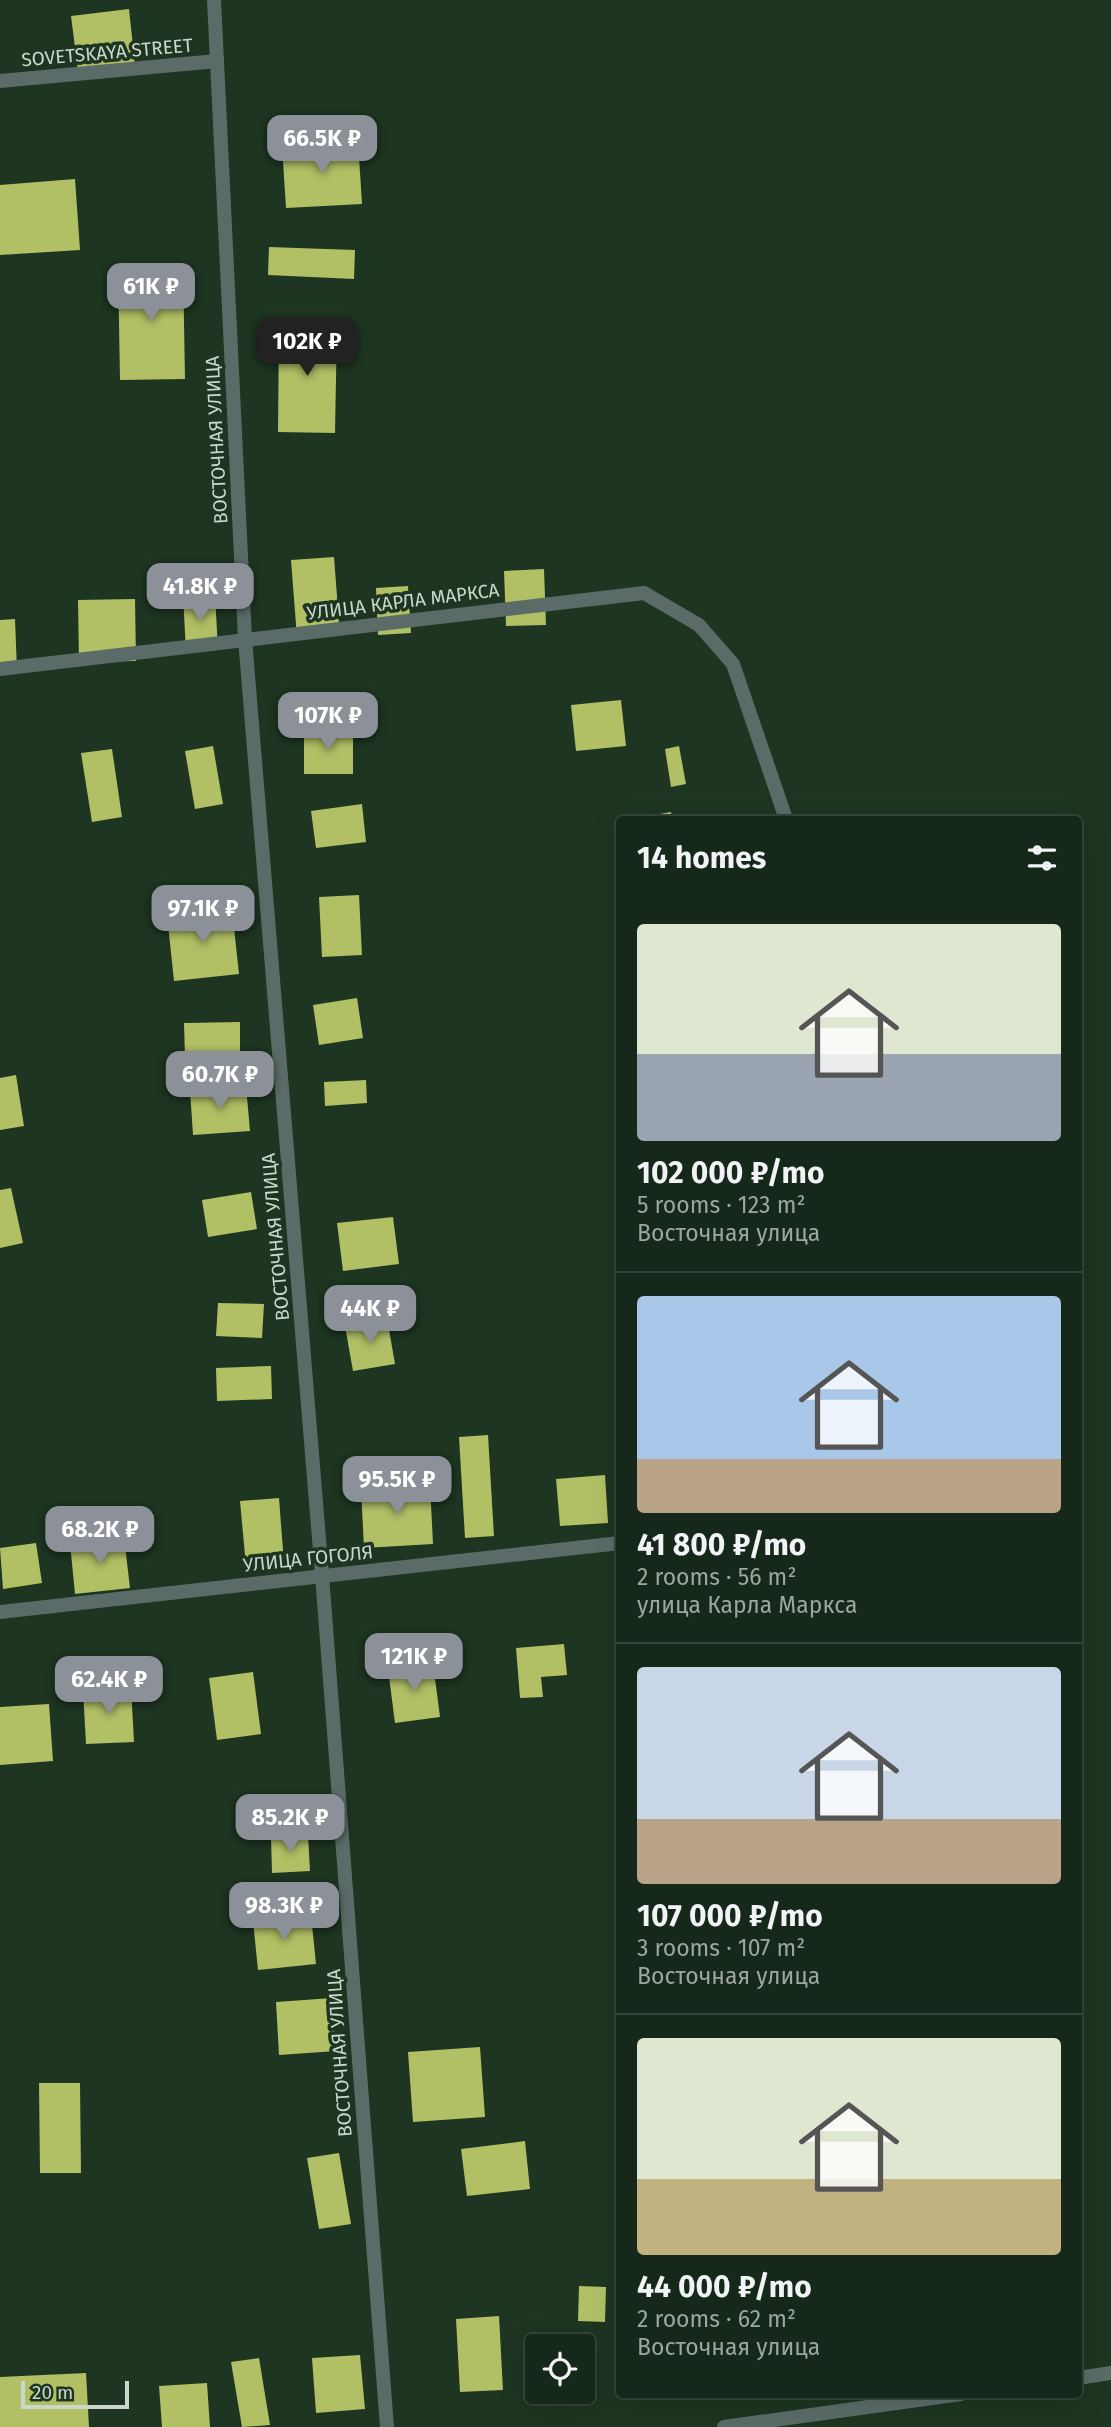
<!DOCTYPE html>
<meta charset="utf-8">
<style>
body{margin:0;font-family:"Fira Sans",sans-serif;background:#1f3022;color:#f1f3f6;height:100vh;display:flex;flex-direction:column;font-size:26px;white-space:nowrap}
*{box-sizing:border-box;margin:0}
p{font-size:23px;color:#9ea6a2}
.icon{flex:none;width:38px;height:38px;fill:none;stroke:currentColor;stroke-width:2;stroke-linecap:round;stroke-linejoin:round}
.map{position:relative;flex:1;overflow:hidden}
.details{position:absolute;left:616px;top:816px;width:466px;height:1582px;display:flex;flex-direction:column;background:#162819;border-radius:7px;box-shadow:0 7px 28px #0002,0 0 0 2px #354438}
.details>*{flex:none}
.tools{position:absolute;left:525px;top:2334px;display:grid;gap:14px}
.tools a{display:grid;place-items:center;width:70px;height:70px;border-radius:7px;background:#162819;box-shadow:0 7px 28px #0002,0 0 0 2px #354438;font-size:35px}
.scale{position:absolute;left:21px;bottom:18px;width:108px;box-sizing:border-box;padding-left:7px;border:4px solid #cad8cc;border-top:0;font-size:19px;line-height:24px;white-space:nowrap;color:#cad8cc;-webkit-text-stroke:5px #1d3521;paint-order:stroke}
.price{position:absolute;translate:-50% -60px;padding:0 16px;border-radius:14px;background:#8c9099;color:#fff;font-size:23px;line-height:46px;filter:drop-shadow(0 2px 4px #0008)}
.price::after{content:'';position:absolute;left:50%;top:42px;width:21px;height:16px;margin-left:-10px;background:inherit;clip-path:polygon(0 0,100% 0,50% 100%)}
.price.active{background:#222;color:#fff}
ul{padding:0;list-style:none}
li{display:grid;align-content:center;gap:14px;height:371px;padding:0 21px}
li+li{border-top:2px solid #354438}
li span{display:grid;place-items:center;height:217px;border-radius:7px;color:#555}
li>.icon{margin-inline-start:auto}
span .icon{width:126px;height:126px;fill:#fffc;stroke-width:1}
li b{font-size:30px}
h2{display:flex;justify-content:space-between;align-items:center;height:84px;padding:0 21px;font-size:30px}
.map>svg:first-child{display:block}
.building{fill:#b1bf65}
.lines{fill:none;stroke-linecap:round;stroke-linejoin:round}
.lane{stroke:#5b6c68;stroke-width:14}
.street{stroke:#5b6c68;stroke-width:14}
.labels{text-anchor:middle;stroke-width:7;stroke-linejoin:round;paint-order:stroke}
.street-label{font-size:19px;fill:#cad8cc;stroke:#1d3521}
</style>
<div class="map">
<svg width="1111" height="2427" viewBox="0 0 1111 2427">
<rect width="100%" height="100%" fill="#1d3521"/>
<g class="building">
<polygon points="129,9 135,65 78,71 71,16"/>
<polygon points="358,141 362,204 286,208 282,146"/>
<polygon points="75,179 80,250 0,255 0,185"/>
<polygon points="269,247 355,250 354,279 268,275"/>
<polygon points="118,266 183,266 185,379 120,380"/>
<polygon points="279,324 337,325 335,433 278,432"/>
<polygon points="334,557 340,635 297,638 291,560"/>
<polygon points="544,569 546,625 506,626 504,571"/>
<polygon points="408,586 411,633 378,635 376,588"/>
<polygon points="215,594 218,650 186,652 183,595"/>
<polygon points="135,599 136,661 79,662 78,600"/>
<polygon points="15,619 17,670 0,671 0,620"/>
<polygon points="621,700 626,746 576,751 571,705"/>
<rect x="304" y="729" width="49" height="45"/>
<polygon points="213,746 223,804 195,809 185,751"/>
<polygon points="679,746 686,784 671,787 665,749"/>
<polygon points="112,749 122,817 92,822 81,753"/>
<polygon points="362,804 366,842 316,848 311,811"/>
<polygon points="671,812 672,819 649,819 648,816"/>
<polygon points="359,895 362,955 322,957 319,897"/>
<polygon points="232,909 239,974 174,981 167,915"/>
<polygon points="357,998 363,1038 319,1045 313,1005"/>
<polygon points="240,1022 240,1056 185,1057 184,1023"/>
<polygon points="16,1075 24,1126 0,1130 0,1078"/>
<polygon points="366,1080 367,1103 325,1106 324,1082"/>
<polygon points="246,1086 250,1131 193,1135 190,1090"/>
<polygon points="11,1188 23,1243 0,1248 0,1190"/>
<polygon points="251,1192 257,1229 208,1237 202,1200"/>
<polygon points="393,1217 399,1264 343,1271 337,1223"/>
<polygon points="218,1303 264,1304 262,1338 216,1336"/>
<polygon points="387,1318 395,1364 353,1371 345,1326"/>
<polygon points="271,1366 272,1399 217,1401 216,1368"/>
<polygon points="488,1435 494,1536 465,1538 459,1437"/>
<polygon points="605,1475 608,1523 560,1526 556,1479"/>
<polygon points="430,1484 433,1544 364,1548 361,1489"/>
<polygon points="279,1498 284,1563 246,1566 240,1501"/>
<polygon points="124,1537 130,1588 75,1594 70,1543"/>
<polygon points="36,1543 42,1583 3,1589 0,1548"/>
<polygon points="564,1644 567,1675 541,1677 543,1697 520,1698 516,1648"/>
<polygon points="433,1663 440,1717 395,1723 388,1669"/>
<polygon points="253,1672 261,1734 217,1740 209,1678"/>
<polygon points="131,1687 134,1742 86,1744 83,1690"/>
<polygon points="49,1704 53,1761 0,1765 0,1707"/>
<polygon points="308,1835 310,1871 272,1873 271,1837"/>
<polygon points="311,1915 316,1964 258,1970 253,1921"/>
<polygon points="332,1998 336,2051 279,2055 276,2002"/>
<polygon points="480,2047 485,2117 413,2122 408,2052"/>
<polygon points="39,2083 80,2083 81,2173 40,2173"/>
<polygon points="525,2141 530,2189 467,2196 461,2149"/>
<polygon points="339,2153 351,2224 319,2229 307,2158"/>
<polygon points="579,2286 606,2287 605,2322 578,2321"/>
<polygon points="499,2316 503,2390 460,2392 456,2319"/>
<polygon points="360,2355 365,2409 316,2413 312,2358"/>
<polygon points="259,2358 270,2425 242,2427 231,2362"/>
<polygon points="86,2373 89,2427 0,2427 0,2377"/>
<polygon points="207,2383 210,2427 162,2427 159,2386"/>
</g>
<g class="lines">
<polyline class="lane" points="644,593 699,625 733,664 786,819"/>
<g class="street">
<polyline points="214,0 245,639 322,1575 387,2427"/>
<polyline points="0,81 217,61"/>
<polyline points="0,669 644,593"/>
<polyline points="0,1612 620,1543"/>
<polyline points="1078,2378 1111,2373"/>
<polyline points="724,2427 961,2394"/>
</g>
</g>
<g class="labels">
<g class="street-label">
<text transform="translate(107 52) rotate(-5)" y="7">SOVETSKAYA STREET</text>
<text transform="translate(216 440) rotate(-93)" y="7">ВОСТОЧНАЯ УЛИЦА</text>
<text transform="translate(403 601) rotate(-7)" y="7">УЛИЦА КАРЛА МАРКСА</text>
<text transform="translate(275 1237) rotate(-95)" y="7">ВОСТОЧНАЯ УЛИЦА</text>
<text transform="translate(308 1558) rotate(-6)" y="7">УЛИЦА ГОГОЛЯ</text>
<text transform="translate(339 2053) rotate(-94)" y="7">ВОСТОЧНАЯ УЛИЦА</text>
</g>
</g>
</svg>
<div class="tools">
<a><svg class="icon" aria-label="locate" viewBox="0 0 24 24"><circle cx="12" cy="12" r="6"/><path d="M12 2v4M12 18v4M2 12h4M18 12h4"/></svg></a>
</div>
<div class="scale">20 m</div>
<b class="price" style="left:322px;top:175px">66.5K ₽</b>
<b class="price" style="left:151px;top:323px">61K ₽</b>
<b class="price active" style="left:307px;top:378px">102K ₽</b>
<b class="price" style="left:200px;top:623px">41.8K ₽</b>
<b class="price" style="left:328px;top:752px">107K ₽</b>
<b class="price" style="left:203px;top:945px">97.1K ₽</b>
<b class="price" style="left:220px;top:1111px">60.7K ₽</b>
<b class="price" style="left:370px;top:1345px">44K ₽</b>
<b class="price" style="left:397px;top:1516px">95.5K ₽</b>
<b class="price" style="left:100px;top:1566px">68.2K ₽</b>
<b class="price" style="left:414px;top:1693px">121K ₽</b>
<b class="price" style="left:109px;top:1716px">62.4K ₽</b>
<b class="price" style="left:290px;top:1854px">85.2K ₽</b>
<b class="price" style="left:284px;top:1942px">98.3K ₽</b>
<section class="details">
<h2>14 homes<svg class="icon" aria-label="filters" viewBox="0 0 24 24"><path d="M4 7h16M4 17h16"/><circle cx="9" cy="7" r="2"/><circle cx="15" cy="17" r="2"/></svg></h2>
<ul>
<li><span style="background:linear-gradient(#dfe7d0 60%,#9aa5b1 0)"><svg class="icon" aria-label="home" viewBox="0 0 24 24"><path d="M3 11l9-7 9 7M6 9v11h12V9"/></svg></span><div><b>102 000 ₽/mo</b><p>5 rooms · 123 m²</p><p>Восточная улица</p></div></li>
<li><span style="background:linear-gradient(#a9c7e8 75%,#b9a48a 0)"><svg class="icon" aria-label="home" viewBox="0 0 24 24"><path d="M3 11l9-7 9 7M6 9v11h12V9"/></svg></span><div><b>41 800 ₽/mo</b><p>2 rooms · 56 m²</p><p>улица Карла Маркса</p></div></li>
<li><span style="background:linear-gradient(#c9d6e8 70%,#b9a48a 0)"><svg class="icon" aria-label="home" viewBox="0 0 24 24"><path d="M3 11l9-7 9 7M6 9v11h12V9"/></svg></span><div><b>107 000 ₽/mo</b><p>3 rooms · 107 m²</p><p>Восточная улица</p></div></li>
<li><span style="background:linear-gradient(#dfe7d0 65%,#c2b280 0)"><svg class="icon" aria-label="home" viewBox="0 0 24 24"><path d="M3 11l9-7 9 7M6 9v11h12V9"/></svg></span><div><b>44 000 ₽/mo</b><p>2 rooms · 62 m²</p><p>Восточная улица</p></div></li>
</ul>
</section>
</div>
